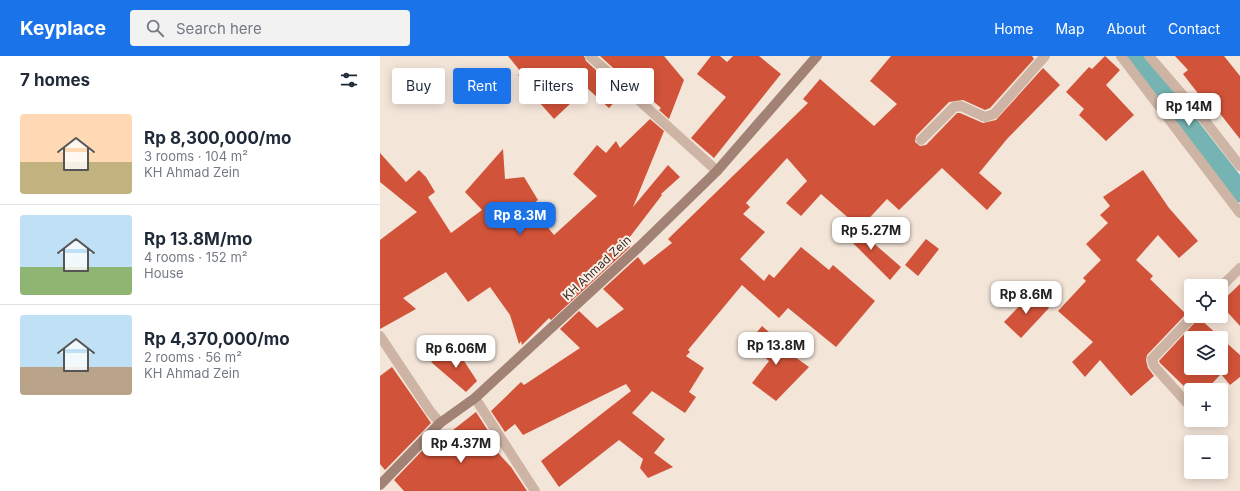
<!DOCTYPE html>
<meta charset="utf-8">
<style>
body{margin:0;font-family:Inter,sans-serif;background:#f2f2f3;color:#1f2937;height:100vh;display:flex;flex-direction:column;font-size:15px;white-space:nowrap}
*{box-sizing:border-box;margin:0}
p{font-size:13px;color:#747a83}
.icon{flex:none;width:22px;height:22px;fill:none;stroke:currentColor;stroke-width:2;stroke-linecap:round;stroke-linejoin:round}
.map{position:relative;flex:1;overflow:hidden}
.sheet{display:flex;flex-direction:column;background:#fff;width:380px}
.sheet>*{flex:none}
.banner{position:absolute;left:12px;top:12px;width:380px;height:36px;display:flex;gap:8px}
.buttons{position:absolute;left:804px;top:223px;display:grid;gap:8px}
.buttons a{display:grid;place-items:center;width:44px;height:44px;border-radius:4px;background:#fff;box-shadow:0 2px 10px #0003;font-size:20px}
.price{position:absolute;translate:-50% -34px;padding:0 9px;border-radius:8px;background:#fff;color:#222;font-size:13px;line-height:26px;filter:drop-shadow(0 1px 2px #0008)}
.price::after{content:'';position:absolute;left:50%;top:24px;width:12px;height:9px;margin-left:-6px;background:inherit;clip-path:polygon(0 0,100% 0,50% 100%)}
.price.on{background:#1a73e8;color:#fff}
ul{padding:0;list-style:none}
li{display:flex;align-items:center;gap:12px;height:100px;padding:0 20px}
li+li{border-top:1px solid #e0e1e3}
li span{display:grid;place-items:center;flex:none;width:112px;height:80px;border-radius:4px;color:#555}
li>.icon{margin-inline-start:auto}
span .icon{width:48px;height:48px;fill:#fffc;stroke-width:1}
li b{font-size:17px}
h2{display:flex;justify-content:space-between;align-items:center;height:48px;padding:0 20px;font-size:17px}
.pill{padding:0 14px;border-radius:4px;background:#fff;box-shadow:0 2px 10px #0003;font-size:14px;line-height:36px}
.pill.on{background:#1a73e8;color:#fff}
header{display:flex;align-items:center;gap:24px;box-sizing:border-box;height:56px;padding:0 20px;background:#1a73e8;color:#fff}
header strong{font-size:19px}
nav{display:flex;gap:22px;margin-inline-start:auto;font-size:14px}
.search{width:280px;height:36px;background:#f2f2f3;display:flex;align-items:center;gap:10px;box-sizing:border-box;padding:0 14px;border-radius:4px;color:#747a83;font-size:15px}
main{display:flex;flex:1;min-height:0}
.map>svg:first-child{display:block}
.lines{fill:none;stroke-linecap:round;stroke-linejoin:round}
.canal{stroke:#75b4b2;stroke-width:21}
.building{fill:#d15339;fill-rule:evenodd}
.street{stroke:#cdb4a4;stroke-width:10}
.secondary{stroke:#a18275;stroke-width:10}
.labels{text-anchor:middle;stroke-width:4;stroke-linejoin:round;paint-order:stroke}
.street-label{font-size:12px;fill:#372a26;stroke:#fbf0e6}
</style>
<header>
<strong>Keyplace</strong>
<div class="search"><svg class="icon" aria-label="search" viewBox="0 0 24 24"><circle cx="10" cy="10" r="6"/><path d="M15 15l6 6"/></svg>Search here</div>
<nav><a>Home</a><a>Map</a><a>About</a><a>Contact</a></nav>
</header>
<main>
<section class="sheet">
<h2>7 homes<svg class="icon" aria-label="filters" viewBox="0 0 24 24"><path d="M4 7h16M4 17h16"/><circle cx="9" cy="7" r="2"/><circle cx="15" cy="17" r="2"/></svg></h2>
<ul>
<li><span style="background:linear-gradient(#ffd9b3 60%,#c2b280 0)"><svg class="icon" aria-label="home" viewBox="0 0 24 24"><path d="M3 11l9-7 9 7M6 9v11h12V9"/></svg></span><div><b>Rp 8,300,000/mo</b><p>3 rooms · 104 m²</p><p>KH Ahmad Zein</p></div></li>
<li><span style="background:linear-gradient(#bfe0f5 65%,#8fb573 0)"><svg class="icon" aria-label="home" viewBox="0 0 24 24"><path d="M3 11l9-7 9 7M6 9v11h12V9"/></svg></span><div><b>Rp 13.8M/mo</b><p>4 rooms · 152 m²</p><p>House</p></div></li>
<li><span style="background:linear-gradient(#bfe0f5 65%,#b9a48a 0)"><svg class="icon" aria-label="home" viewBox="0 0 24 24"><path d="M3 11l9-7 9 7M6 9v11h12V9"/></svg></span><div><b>Rp 4,370,000/mo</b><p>2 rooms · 56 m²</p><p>KH Ahmad Zein</p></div></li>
</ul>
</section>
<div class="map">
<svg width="860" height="435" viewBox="0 0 860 435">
<rect width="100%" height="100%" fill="#f4e5d9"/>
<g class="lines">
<polyline class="canal" points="754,0 860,136"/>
</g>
<g class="building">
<polygon points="128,0 204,0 206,5 242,38 229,52 207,32 174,63 159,46 162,43 138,19 141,16"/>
<polygon points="220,0 284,0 304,24 289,63 279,54 281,52 252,27 251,28"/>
<polygon points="331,0 340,0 347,6 353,0 379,0 401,18 334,102 311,82 346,41 317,18"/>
<polygon points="511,0 652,0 654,3 610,52 605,54 583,44 569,46 536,80 535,86 540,90 546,89 577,57 580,57 603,67 616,64 663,12 680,29 627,83 599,117 622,137 607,154 562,112 519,154 507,143 480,172 441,138 421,160 406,147 427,125 407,102 366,147 370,151 363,158 385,176 360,203 384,225 389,218 394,222 421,191 449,214 453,209 495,245 456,291 408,252 399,262 362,229 308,294 310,296 306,300 324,312 309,336 316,341 305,357 272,335 252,357 285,383 274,397 293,411 268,422 260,412 263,403 239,384 179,431 161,405 251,335 246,328 143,379 135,368 125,376 111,355 141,326 144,329 200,292 180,273 199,255 217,272 244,253 223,233 258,201 264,209 292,187 288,183 428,47 423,43 440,23 494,70 517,48 490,25"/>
<polygon points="725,0 740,14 726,29 754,59 726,85 699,59 704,53 686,36 709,11 712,13"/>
<polygon points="795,0 844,0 860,20 860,83 834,50 830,53 803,18 808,14"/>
<polygon points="270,63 284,75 253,151 288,109 300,121 281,138 282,139 246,186 250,191 171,264 169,262 142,289 141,285 139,288 130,259 110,231 88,246 66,216 23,242 36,253 0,273 0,184 37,156 0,126 0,97 26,126 39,114 46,121 55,136 48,141 71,177 102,154 85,136 123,93 125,123 144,121 158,144 150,150 174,179 217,140 193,118 217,89 226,97 236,85 240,92"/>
<polygon points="763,114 789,152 818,185 799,202 778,179 756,204 773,220 770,223 806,258 767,299 766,304 768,312 774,320 751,340 720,304 705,321 692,306 713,286 678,255 706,225 703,222 721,204 706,188 728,167 720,159 730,150 723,141"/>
<polygon points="468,165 521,211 510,224 460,174"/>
<polygon points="546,183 559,193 538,220 525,209"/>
<polygon points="860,228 860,270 841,249 841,246"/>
<polygon points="652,237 669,252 641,282 624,266"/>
<path d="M819,262l41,37v22l-10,8 -9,-11 -15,16h-18l-28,-27 -1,-2zM811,282h30v30h-30z"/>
<polygon points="382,270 397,283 394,286 429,311 396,345 372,327 389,305 368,287"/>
<polygon points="75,291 97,325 86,336 51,306"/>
<polygon points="12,311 51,367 5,414 0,408 0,320"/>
<polygon points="96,356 114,384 109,387 131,411 147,435 24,435 14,424 60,376 64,381"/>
</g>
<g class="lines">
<g class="street">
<polyline points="210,0 337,115"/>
<polyline points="741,0 860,157"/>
<polyline points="769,0 826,66 860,110"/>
<polyline points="541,84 574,51 581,50 605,61 614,58 665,0"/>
<polyline points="841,231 860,212"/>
<polyline points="0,280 50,355 60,367"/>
<polyline points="95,342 155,435"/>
<polyline points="807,347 774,310 772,303 813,260"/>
</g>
<polyline class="secondary" points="0,429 60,367 95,342 259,191 337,115 437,0"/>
</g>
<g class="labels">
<g class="street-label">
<text transform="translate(217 212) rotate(-43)" y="4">KH Ahmad Zein</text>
</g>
</g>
</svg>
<div class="buttons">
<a><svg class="icon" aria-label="locate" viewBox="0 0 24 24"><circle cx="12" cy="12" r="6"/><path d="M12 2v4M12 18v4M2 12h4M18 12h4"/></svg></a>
<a><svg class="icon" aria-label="layers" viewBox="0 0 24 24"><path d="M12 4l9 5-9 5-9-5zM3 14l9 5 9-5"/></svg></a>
<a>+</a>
<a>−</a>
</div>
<b class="price" style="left:809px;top:71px">Rp 14M</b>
<b class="price on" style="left:140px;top:180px">Rp 8.3M</b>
<b class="price" style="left:491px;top:195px">Rp 5.27M</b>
<b class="price" style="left:646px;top:259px">Rp 8.6M</b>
<b class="price" style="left:396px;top:310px">Rp 13.8M</b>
<b class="price" style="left:76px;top:313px">Rp 6.06M</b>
<b class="price" style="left:81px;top:408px">Rp 4.37M</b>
<div class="banner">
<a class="pill">Buy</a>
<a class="pill on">Rent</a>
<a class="pill">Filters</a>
<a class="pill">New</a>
</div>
</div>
</main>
